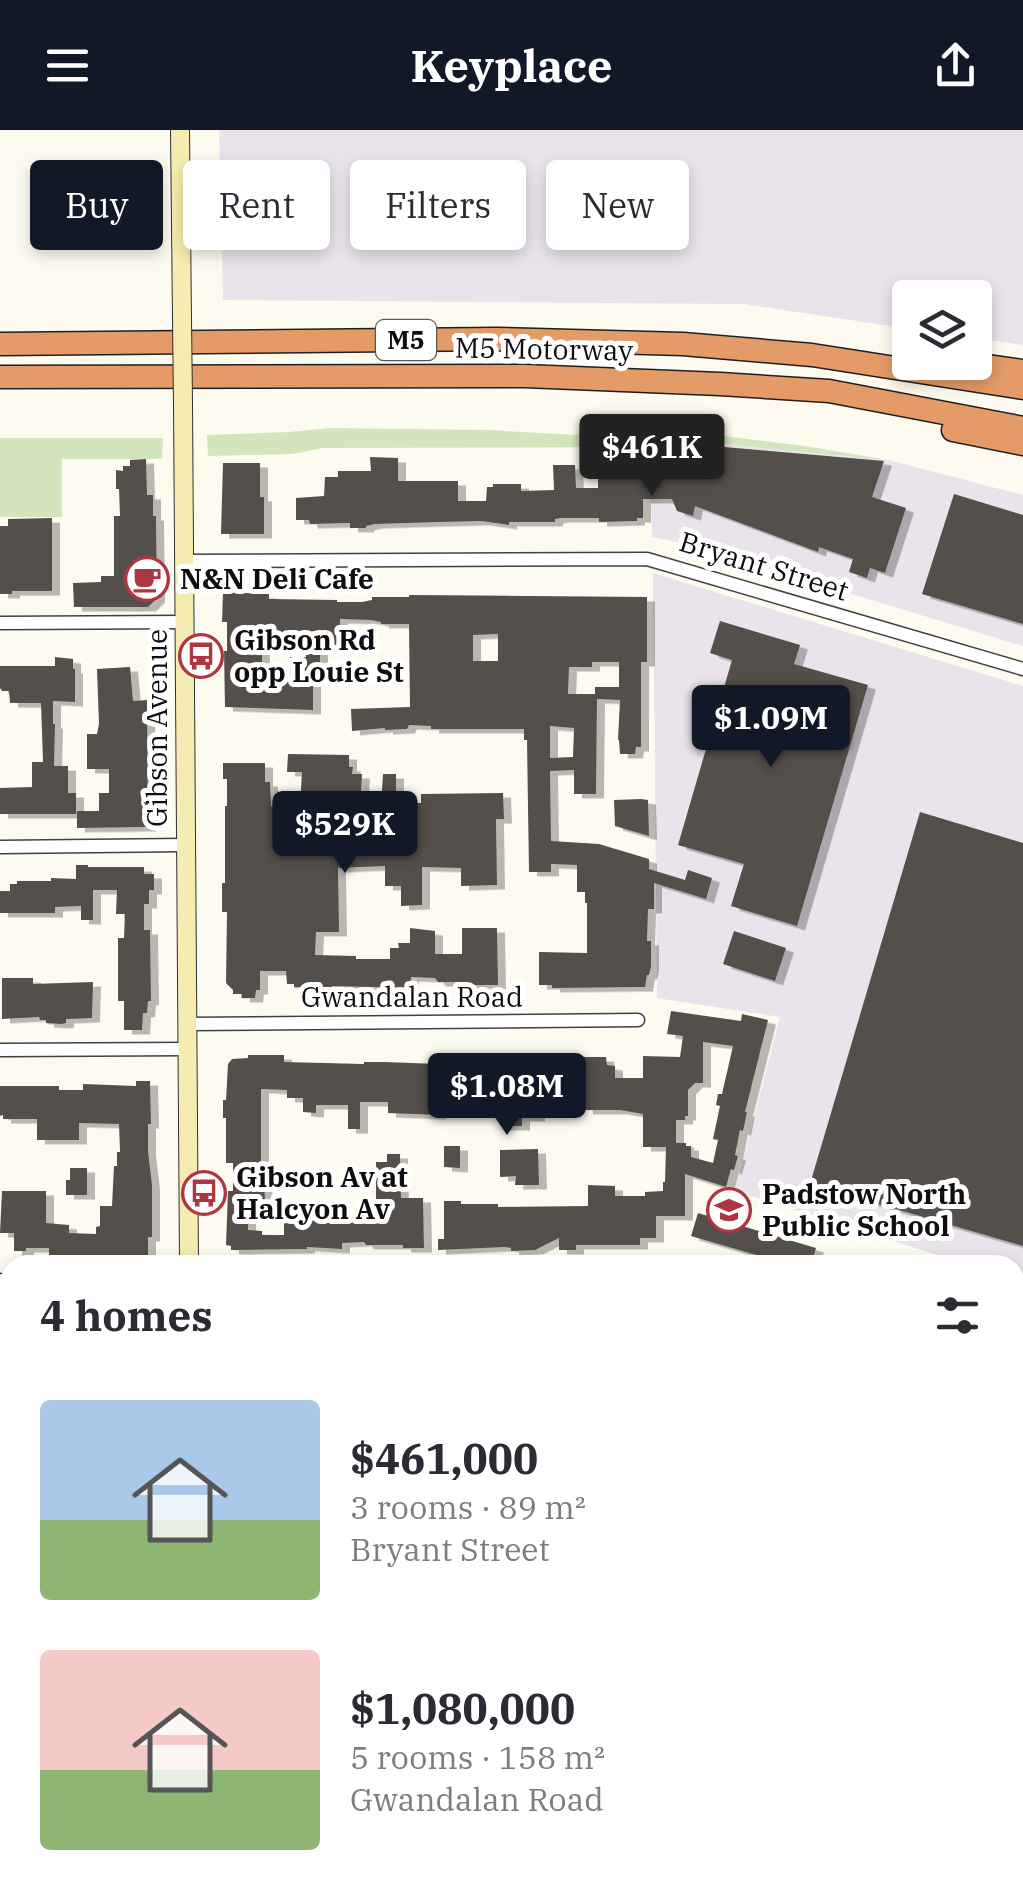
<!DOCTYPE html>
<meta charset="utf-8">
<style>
body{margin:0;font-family:"IBM Plex Serif",serif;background:#f7f7f7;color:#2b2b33;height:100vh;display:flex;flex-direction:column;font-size:38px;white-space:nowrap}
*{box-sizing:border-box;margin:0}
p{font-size:32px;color:#7c7c81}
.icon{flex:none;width:55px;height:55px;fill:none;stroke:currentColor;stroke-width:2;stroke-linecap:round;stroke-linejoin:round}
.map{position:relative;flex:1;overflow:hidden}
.side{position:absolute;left:0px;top:1125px;width:1025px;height:640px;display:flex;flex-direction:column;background:#fff;border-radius:30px 30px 0 0;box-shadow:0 5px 15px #0003}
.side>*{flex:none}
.guide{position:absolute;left:30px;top:30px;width:965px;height:90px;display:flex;gap:20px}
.tools{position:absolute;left:892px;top:150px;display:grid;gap:20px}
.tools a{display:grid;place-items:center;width:100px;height:100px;border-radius:10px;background:#fff;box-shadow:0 5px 15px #0003;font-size:50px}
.price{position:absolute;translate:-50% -85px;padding:0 22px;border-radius:10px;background:#111827;color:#fff;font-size:32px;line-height:65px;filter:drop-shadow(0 2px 5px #0008)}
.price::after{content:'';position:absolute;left:50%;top:60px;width:30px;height:22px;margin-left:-15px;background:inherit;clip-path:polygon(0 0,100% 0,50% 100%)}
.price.current{background:#222;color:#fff}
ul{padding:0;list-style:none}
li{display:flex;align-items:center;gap:30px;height:250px;padding:0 40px}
li span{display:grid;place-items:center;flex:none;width:280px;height:200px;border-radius:10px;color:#555}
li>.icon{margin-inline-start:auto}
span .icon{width:120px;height:120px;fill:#fffc;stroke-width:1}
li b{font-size:42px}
h2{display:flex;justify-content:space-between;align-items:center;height:120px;padding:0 40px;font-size:42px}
.pill{padding:0 35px;border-radius:10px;background:#fff;box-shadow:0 5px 15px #0003;font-size:35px;line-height:90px}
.pill.current{background:#111827;color:#fff}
header{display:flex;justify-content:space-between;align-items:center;height:130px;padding:0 40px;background:#111827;color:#fff;font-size:45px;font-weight:700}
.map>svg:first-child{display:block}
.industrial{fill:#eae3ec}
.green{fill:#d3e5bd}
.pitch{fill:#e3edce}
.building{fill:#554f4b;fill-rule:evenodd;filter:url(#shadow)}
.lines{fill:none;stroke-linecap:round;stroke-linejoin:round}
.street-casing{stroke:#414141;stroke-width:15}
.secondary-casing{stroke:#303030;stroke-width:20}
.highway-casing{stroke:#1f1f1f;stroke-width:25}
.street{stroke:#fff;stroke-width:12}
.secondary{stroke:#f6ecb2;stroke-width:18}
.highway{stroke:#e59b67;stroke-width:22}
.secondary-bridge-casing{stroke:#303030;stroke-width:20;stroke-linecap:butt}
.secondary-bridge{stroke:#f6ecb2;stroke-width:18}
.labels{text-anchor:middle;stroke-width:10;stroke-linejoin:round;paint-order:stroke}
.shield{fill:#fff;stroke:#565656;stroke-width:2.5}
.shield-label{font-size:25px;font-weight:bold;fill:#0e0e0e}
.street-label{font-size:28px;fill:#0e0e0e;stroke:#fff}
.poi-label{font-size:28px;font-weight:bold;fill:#0e0e0e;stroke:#fff;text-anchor:start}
</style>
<header><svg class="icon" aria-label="menu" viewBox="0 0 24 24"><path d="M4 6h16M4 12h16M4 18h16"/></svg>Keyplace<svg class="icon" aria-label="share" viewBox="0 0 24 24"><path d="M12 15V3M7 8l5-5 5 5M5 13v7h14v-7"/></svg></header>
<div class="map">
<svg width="1023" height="1765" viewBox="0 0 1023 1765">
<defs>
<filter id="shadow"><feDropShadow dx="8" dy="4.5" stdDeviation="0" flood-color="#0004"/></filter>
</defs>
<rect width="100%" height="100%" fill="#fdfaf0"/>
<g class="industrial">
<polygon points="219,0 1023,0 1023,215 975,208 975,168 910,168 910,199 744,174 223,170"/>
<polygon points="710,313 888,330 1023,365 1023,516 730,427 676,412 652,407 650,317"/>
<polygon points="653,443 1023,556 1023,1152 1015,1150 1015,1135 969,1135 735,1061 780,887 657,868"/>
</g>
<g class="green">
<polygon points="330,298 486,300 576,305 665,299 805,316 888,330 710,313 650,317 323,318 292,324 208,326 207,305 289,302"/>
<polygon points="0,308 163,308 162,329 62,329 62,387 0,387"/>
<polygon points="0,1486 10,1487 10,1755 169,1755 169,1765 0,1765"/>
</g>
<rect class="pitch" x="0" y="1532" width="10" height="221"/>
<g class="building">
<polygon points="713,316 884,331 872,367 906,378 885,443 870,438 867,448 849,442 853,429 819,417 818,422 695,376 693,386 677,381 672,369 643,369 643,388 637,388 637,391 599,392 599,388 561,388 555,389 555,392 509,392 509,395 482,391 439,392 375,394 366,396 366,398 350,398 350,393 310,394 309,390 296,390 296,368 324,366 325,347 338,347 338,341 371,341 370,327 398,328 398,351 458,351 458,371 486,371 487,357 493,357 493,354 521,354 521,361 554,360 553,335 575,335 576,358 598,358 598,346 651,348 651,321 712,320"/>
<polygon points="594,317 608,318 608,332 594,332"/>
<polygon points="146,329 147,365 153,365 153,386 156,386 157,468 148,477 74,477 73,453 101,452 101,446 114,446 114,386 120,386 119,359 116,359 116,340 123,341 123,336 130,336 130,330"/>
<polygon points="223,333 260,333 260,367 264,367 264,404 221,404"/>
<polygon points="954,364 1023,385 1023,494 922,464"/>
<polygon points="52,388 52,461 12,461 12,464 0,464 0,396 8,396 8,389"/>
<path d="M223,462l46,2v5l68,1v2h25l10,-2v-3h37v-2l238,2v65h-6v85h-5l-1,7h-15l-1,-14h-1l2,-40 -23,-1 -1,95h-22v-24l-24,1 1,70 48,3 50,15v10l36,11 3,-10 24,8 -6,21 -52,-16v26h-6l-1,32h4v26l-2,8h-2l-2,12 -93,1v-3h-13v-33l48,1v-50h-2v-11h-8v-27l-26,-1v8h-22l-2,-132h-3v-11h-93v-3l-22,-1 -2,4 -22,1v-2l-33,3 -1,-22 59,-2 -1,-83h-28v-2l-10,-2 -31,-1v27h-20v26h-7v38l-88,-3 -1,-56h3v-29h-5zM283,501h23v26h-16l1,25h-7v3h-40l18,-18v-19h21zM498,504v27h-25v-26zM592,532h27v25h-24v7h-27l1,-27h23zM550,596l24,2 -1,29 -23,1z"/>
<polygon points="720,491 800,515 794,534 868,555 797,796 731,776 744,734 678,715 732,530 710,523"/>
<polygon points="55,527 73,529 73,539 75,539 75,572 53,571 53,594 55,594 54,636 68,636 68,663 76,663 76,684 0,684 0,658 32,657 32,632 43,632 41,573 10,573 9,561 2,561 0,558 0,536 55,536"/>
<polygon points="130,537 133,571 147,570 148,697 77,698 77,681 99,681 99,663 109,663 109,639 87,639 87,604 97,604 99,594 97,539"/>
<polygon points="288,624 349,625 349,637 353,637 352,644 362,644 361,661 356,661 355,709 379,709 383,644 396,644 396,673 421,673 421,664 503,663 504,689 496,689 497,755 461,756 461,738 422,737 422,775 401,776 401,756 385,756 385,736 338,738 339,802 316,802 315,825 356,826 356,829 390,829 390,818 399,818 398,813 410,813 410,798 435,801 435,824 462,824 462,798 497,798 498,855 462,855 462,852 438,852 435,848 411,847 410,858 332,856 332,860 315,860 315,857 294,857 294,854 287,854 286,841 260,841 260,860 256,860 255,868 242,868 242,864 233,864 233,860 226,853 227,782 222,782 222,753 225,753 225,676 227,676 227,649 223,649 223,633 265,633 265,652 270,652 271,676 300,676 302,642 287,642"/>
<polygon points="641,669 648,670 649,706 615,696 614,670"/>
<polygon points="920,682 1023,713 1023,1116 810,1054"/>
<polygon points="76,735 88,735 88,737 144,737 144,744 154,744 154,760 149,760 149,774 144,774 144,800 150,800 151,871 148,871 147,883 143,883 142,900 124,900 124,871 118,871 118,808 124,808 125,784 116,784 117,760 93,760 93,790 81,790 81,776 55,777 55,783 0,783 0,761 10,761 10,754 17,754 17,751 51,751 51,748 76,749"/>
<polygon points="734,801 786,818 775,851 723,834"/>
<polygon points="2,848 33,848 33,854 93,852 92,888 66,889 66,893 62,894 46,893 46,890 40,890 39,887 2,889"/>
<path d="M671,881l70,10 1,-7 26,6 -23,92h2l-4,19 -3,-1 -5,25 3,1 -4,14 -3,-1 -5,18 -41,-13v42h-29v22h-16v7h-64v5h-17v-12l-24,12 -24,1v-3l-6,-1 -67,3v-11h6v-38h17v3h37v3l90,-1v-21l27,1v10h30v-4l18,-1v-9h2l1,-35h-23v-33l-23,-4h-35l-2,-23 -16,16h-30v14h-15v9h-20v-15l-30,1 -1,-20 -24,1 -1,5h-8v17l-50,-2v-11h-28v27h-12v-24h-32v8l-13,-1v-14h-16v-8l-26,-1v73h10v20h-7l1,19h-12l1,6 -6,1v22l14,1v4h22v-29h34v8h58v-52h11v-8h13l1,44h22l1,50h-21v-3h-37l-2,-3 -22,1v6l-35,-2v2l-76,1v-4l-5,-1 2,-54h5v-28h-7v-45h-3v-18h3l2,-36 4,-5 16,-1v-3h36v7l80,2v-2h20l54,2 -1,13h31l2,-15 58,-3 9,3 43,-2v-3h26l1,8 8,1v12h28v-22l37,1 3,-21 -16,-2zM703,912l30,4 -11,48h-4l-2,11 4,1 -7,33 5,1 -5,23 -22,-6v-11h-5v-3h-10v-23h9v-4h3v-26l7,-7h8z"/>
<polygon points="136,951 150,951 151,994 148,994 148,1021 152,1055 152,1107 148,1107 148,1135 81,1135 81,1127 49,1127 49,1118 26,1118 26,1121 14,1121 14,1103 0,1103 2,1061 46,1061 46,1093 69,1095 69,1103 96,1104 96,1097 100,1096 100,1076 112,1076 114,1036 117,1036 117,1022 120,1022 119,994 79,993 79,1010 37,1010 37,989 3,989 3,985 0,986 0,956 59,956 59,960 83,960 83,954 136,956"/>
<polygon points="444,1016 460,1016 460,1038 444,1037"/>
<polygon points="538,1019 539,1055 515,1055 516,1046 500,1047 500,1020"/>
<polygon points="70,1038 87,1038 87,1065 66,1065 66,1050 70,1050"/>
<polygon points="698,1083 816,1118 811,1135 791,1135 691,1106"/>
</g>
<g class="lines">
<g class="street-casing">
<g id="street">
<polyline points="184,431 647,429 1023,539"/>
<polyline points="0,493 185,492"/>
<polyline points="0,717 185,715"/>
<polyline points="187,894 638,890"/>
<polyline points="0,920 187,919"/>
<polyline points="0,1150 10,1152"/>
<polyline points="0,1373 10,1373"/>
<polyline points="562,1755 562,1765"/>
<polyline points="1006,1755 1006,1765"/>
</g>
</g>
<g class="secondary-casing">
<g id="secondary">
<polyline points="180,0 182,189"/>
<polyline points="183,273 189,1135"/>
<polyline points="193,1755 193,1765"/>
</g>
</g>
<g class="highway-casing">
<g id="highway">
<polyline points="0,214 496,209 683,214 812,225 1023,258"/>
<polyline points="979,235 1023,241"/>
<polyline points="0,247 525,246 720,254 829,261 1023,298"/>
<polyline points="953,300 1023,314"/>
</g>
</g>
<use href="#street" class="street"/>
<use href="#secondary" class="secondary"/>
<use href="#highway" class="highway"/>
<g class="secondary-bridge-casing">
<polyline id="secondary-bridge" points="182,189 183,273"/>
</g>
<use href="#secondary-bridge" class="secondary-bridge"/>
</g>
<defs>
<g id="cafe-ring" transform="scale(2.25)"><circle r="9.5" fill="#fff" stroke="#af3540" stroke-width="1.5"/><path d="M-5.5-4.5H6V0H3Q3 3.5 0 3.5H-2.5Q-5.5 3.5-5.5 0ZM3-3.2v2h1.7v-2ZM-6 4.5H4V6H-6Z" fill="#af3540"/></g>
<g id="bus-ring" transform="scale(2.25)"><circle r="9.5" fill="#fff" stroke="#af3540" stroke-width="1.5"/><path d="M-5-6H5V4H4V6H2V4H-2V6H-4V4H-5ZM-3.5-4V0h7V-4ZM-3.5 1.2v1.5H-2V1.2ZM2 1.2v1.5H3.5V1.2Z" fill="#af3540"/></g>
<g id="school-ring" transform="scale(2.25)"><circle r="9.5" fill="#fff" stroke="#af3540" stroke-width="1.5"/><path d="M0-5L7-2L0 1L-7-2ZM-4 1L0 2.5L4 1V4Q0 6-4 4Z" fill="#af3540"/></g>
</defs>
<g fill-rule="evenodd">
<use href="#cafe-ring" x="147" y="449"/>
<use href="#bus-ring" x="201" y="526"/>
<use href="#bus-ring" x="204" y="1063"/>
<use href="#school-ring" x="729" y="1080"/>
</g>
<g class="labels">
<rect class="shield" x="376" y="190" width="60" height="40" rx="8"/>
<g class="shield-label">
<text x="406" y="219">M5</text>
</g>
<g class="street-label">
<text transform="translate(544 219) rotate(1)" y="10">M5 Motorway</text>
<text transform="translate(764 436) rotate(17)" y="10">Bryant Street</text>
<text transform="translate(157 598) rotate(-90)" y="10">Gibson Avenue</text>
<text x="412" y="877">Gwandalan Road</text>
</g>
<g class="poi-label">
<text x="180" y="459">N&amp;N Deli Cafe</text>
<text x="234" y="520">Gibson Rd<tspan x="234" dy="32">opp Louie St</tspan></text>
<text x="236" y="1057">Gibson Av at<tspan x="236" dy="32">Halcyon Av</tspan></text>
<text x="762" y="1074">Padstow North<tspan x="762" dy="32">Public School</tspan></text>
</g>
</g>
</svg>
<div class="tools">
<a><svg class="icon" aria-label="layers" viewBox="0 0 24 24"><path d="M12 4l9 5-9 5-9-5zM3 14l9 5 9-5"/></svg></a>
</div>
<b class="price current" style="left:652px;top:369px">$461K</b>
<b class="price" style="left:771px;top:640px">$1.09M</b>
<b class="price" style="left:345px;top:746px">$529K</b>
<b class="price" style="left:507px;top:1008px">$1.08M</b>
<div class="guide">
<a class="pill current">Buy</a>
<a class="pill">Rent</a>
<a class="pill">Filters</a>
<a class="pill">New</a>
</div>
<section class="side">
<h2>4 homes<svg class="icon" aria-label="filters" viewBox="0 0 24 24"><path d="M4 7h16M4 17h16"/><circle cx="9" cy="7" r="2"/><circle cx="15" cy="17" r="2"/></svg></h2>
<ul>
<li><span style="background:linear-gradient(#a9c7e8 60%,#8fb573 0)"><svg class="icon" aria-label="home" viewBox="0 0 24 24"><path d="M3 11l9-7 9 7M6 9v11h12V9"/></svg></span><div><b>$461,000</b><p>3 rooms · 89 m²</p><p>Bryant Street</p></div></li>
<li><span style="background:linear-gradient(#f6c9c9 60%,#8fb573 0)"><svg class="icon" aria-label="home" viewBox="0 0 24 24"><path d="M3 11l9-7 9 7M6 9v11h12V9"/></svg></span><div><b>$1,080,000</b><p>5 rooms · 158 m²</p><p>Gwandalan Road</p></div></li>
</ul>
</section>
</div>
